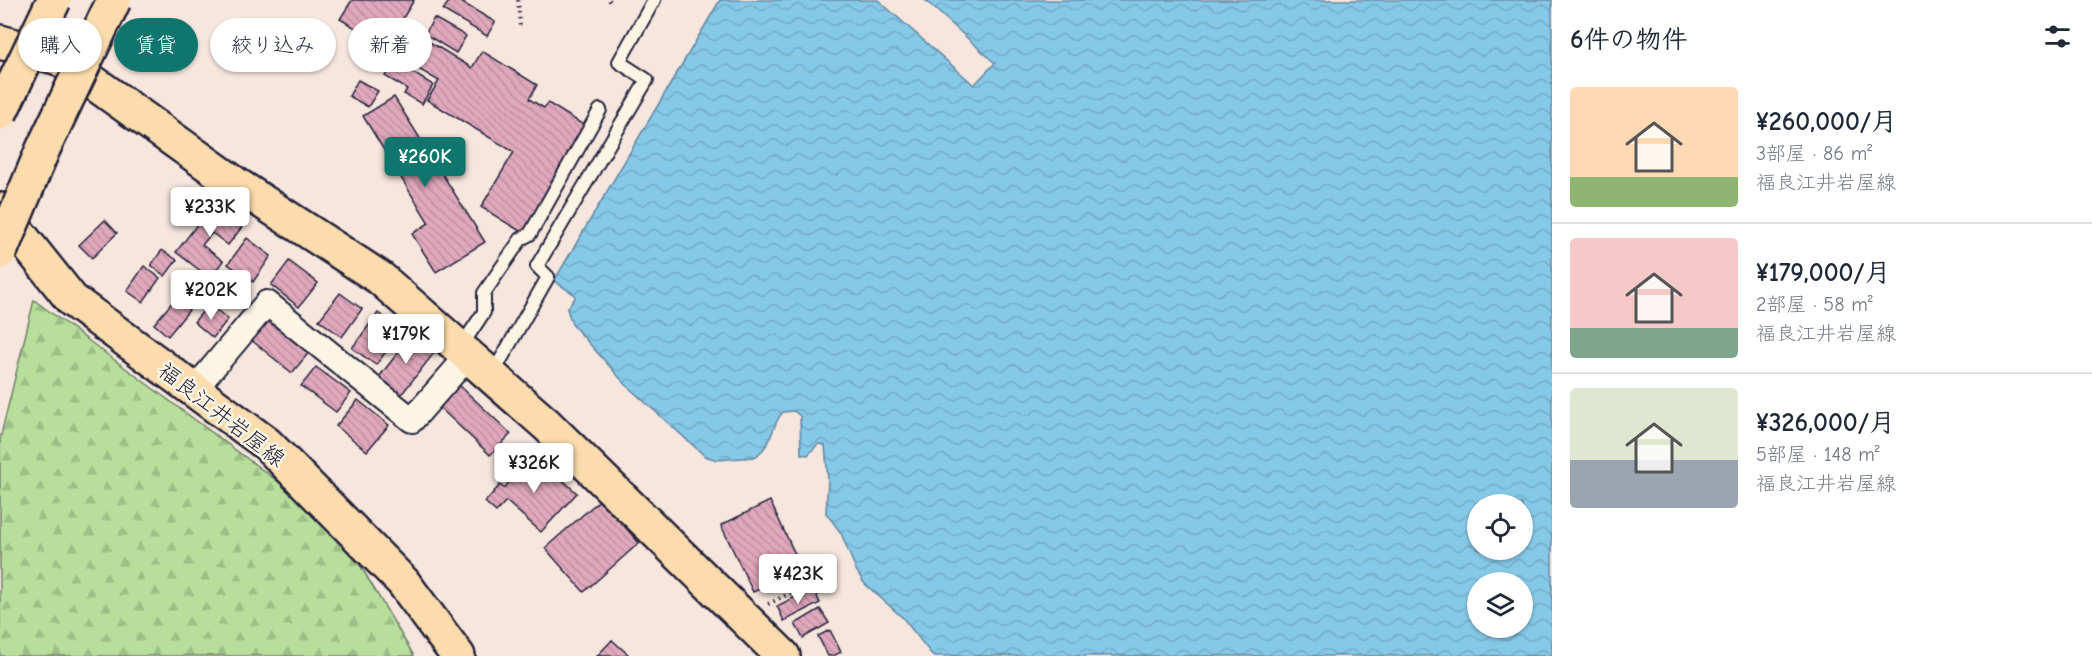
<!DOCTYPE html>
<html lang="ja">
<meta charset="utf-8">
<style>
body{margin:0;font-family:"Comic Neue","Klee One",sans-serif;background:#f2f2f3;color:#1f2937;height:100vh;display:flex;flex-direction:column;font-size:22px;white-space:nowrap}
*{box-sizing:border-box;margin:0}
p{font-size:20px;color:#747a83}
.icon{flex:none;width:33px;height:33px;fill:none;stroke:currentColor;stroke-width:2;stroke-linecap:round;stroke-linejoin:round}
.map{position:relative;flex:1;overflow:hidden}
.sheet{display:flex;flex-direction:column;background:#fff;width:540px}
.sheet>*{flex:none}
.top-card{position:absolute;left:18px;top:18px;width:570px;height:54px;display:flex;gap:12px}
.controls{position:absolute;left:1467px;top:494px;display:grid;gap:12px}
.controls a{display:grid;place-items:center;width:66px;height:66px;border-radius:50%;background:#fff;box-shadow:0 2px 4px #0004;font-size:30px}
.price{position:absolute;translate:-50% -51px;padding:0 14px;border-radius:6px;background:#fff;color:#222;font-size:20px;line-height:39px;filter:drop-shadow(0 2px 3px #0008)}
.price::after{content:'';position:absolute;left:50%;top:36px;width:18px;height:14px;margin-left:-9px;background:inherit;clip-path:polygon(0 0,100% 0,50% 100%)}
.price.selected{background:#0f766e;color:#fff}
ul{padding:0;list-style:none}
li{display:flex;align-items:center;gap:18px;height:150px;padding:0 18px}
li+li{border-top:2px solid #e0e1e3}
li span{display:grid;place-items:center;flex:none;width:168px;height:120px;border-radius:6px;color:#555}
li>.icon{margin-inline-start:auto}
span .icon{width:72px;height:72px;fill:#fffc;stroke-width:1}
li b{font-size:26px}
h2{display:flex;justify-content:space-between;align-items:center;height:72px;padding:0 18px;font-size:26px}
.tag{padding:0 21px;border-radius:27px;background:#fff;box-shadow:0 2px 4px #0004;font-size:21px;line-height:54px}
.tag.selected{background:#0f766e;color:#fff}
main{display:flex;flex:1;min-height:0}
.map>svg:first-child{display:block}
.forest{fill:url(#forest-firs);stroke:#6c806a;stroke-width:1.5}
.water{fill:url(#water-waves);stroke:#5e86a2;stroke-width:1.5;fill-rule:evenodd}
.building{fill:url(#building-back-hatch);stroke:#22223b;stroke-width:1.5}
.lines{fill:none;stroke-linecap:round;stroke-linejoin:round}
.lane-casing{stroke:#22223b;stroke-width:16}
.street-casing{stroke:#22223b;stroke-width:28}
.primary-casing{stroke:#22223b;stroke-width:38}
.path{stroke:#22223b;stroke-width:4;stroke-dasharray:1.5 4.5;stroke-linecap:butt}
.lane{stroke:#fcf5e5;stroke-width:12}
.street{stroke:#fcf5e5;stroke-width:24}
.primary{stroke:#fcdcac;stroke-width:33}
.highway-bridge-casing{stroke:#22223b;stroke-width:38;stroke-linecap:butt}
.highway-bridge{stroke:#fcdcac;stroke-width:33}
.labels{text-anchor:middle;stroke-width:5;stroke-linejoin:round;paint-order:stroke}
.street-label{font-size:22px;fill:#22223b;stroke:#fcf5e5}
</style>
<main>
<div class="map">
<svg width="1552" height="656" viewBox="0 0 1552 656">
<defs>
<pattern id="forest-firs" width="22" height="20" patternUnits="userSpaceOnUse" patternTransform="scale(1.5)"><rect width="22" height="20" fill="#b7de9a"/><path d="M5 1l3.5 6h-7zM16 11l3.5 6h-7z" fill="#9dbe86"/></pattern>
<pattern id="water-waves" width="16" height="10" patternUnits="userSpaceOnUse" patternTransform="scale(1.5)"><rect width="16" height="10" fill="#86c8e7"/><path d="M0 5q4-4 8 0t8 0" fill="none" stroke="#73acc7"/></pattern>
<pattern id="building-back-hatch" width="6" height="6" patternUnits="userSpaceOnUse" patternTransform="scale(1.5)"><rect width="6" height="6" fill="#e0a8bb"/><path d="M-1 5l2 2M0 0l6 6M5-1l2 2" fill="none" stroke="#c090a2"/></pattern>
</defs>
<rect width="100%" height="100%" fill="#f6e6dd"/>
<filter id="ink" filterUnits="userSpaceOnUse"><feTurbulence type="fractalNoise" baseFrequency=".0167" numOctaves="2"/><feDisplacementMap in="SourceGraphic" scale="12" xChannelSelector="R" yChannelSelector="G"/><feConvolveMatrix kernelMatrix="1 2 1 2 8 2 1 2 1" color-interpolation-filters="sRGB"/></filter>
<g filter="url(#ink)">
<polygon class="forest" points="34,300 280,483 350,548 414,656 0,656 0,439"/>
<path class="water" d="M720,0h158l96,85 21,-22 -70,-63h627v656h-619l-30,-38 -39,-35 -8,-13 -15,-37 -15,-20 2,-33 -3,-35 -7,-1 -10,11 -7,-1 -1,-38 -6,-5 -11,1c-13,14 -8,30 -28,45l-38,3 -12,-4 -78,-70 -55,-62 -5,-15 8,-11 -1,-4 -20,-13zM1478,504h44v45h-44zM1478,582h44v45h-44z"/>
<g class="building">
<polygon points="352,0 414,0 381,54 354,38 359,30 340,19"/>
<polygon points="450,0 458,0 495,22 487,36 443,10"/>
<polygon points="434,18 466,36 456,53 425,34"/>
<polygon points="415,33 472,68 482,51 537,85 529,99 544,108 548,103 587,127 523,233 481,207 514,152 427,100 439,81 400,58"/>
<polygon points="394,61 433,85 422,104 404,94 407,89 385,76"/>
<polygon points="358,80 378,91 368,107 349,96"/>
<polygon points="394,97 485,242 436,272 412,234 429,223 363,116"/>
<polygon points="216,200 246,222 228,245 212,233 202,245 223,261 210,278 176,252"/>
<polygon points="105,220 117,233 92,258 79,245"/>
<polygon points="247,238 271,256 253,282 228,264"/>
<polygon points="162,250 177,260 165,276 151,265"/>
<polygon points="289,261 318,283 299,307 271,285"/>
<polygon points="144,266 160,278 143,302 127,291"/>
<polygon points="340,293 362,309 342,337 319,320"/>
<polygon points="175,299 189,310 168,336 154,324"/>
<polygon points="209,304 228,319 213,338 194,322"/>
<polygon points="378,313 402,330 376,365 352,348"/>
<polygon points="267,318 310,351 292,373 250,339"/>
<polygon points="411,336 434,353 401,395 379,377"/>
<polygon points="316,367 351,393 336,412 301,386"/>
<polygon points="458,384 511,434 490,455 437,405"/>
<polygon points="358,400 389,425 367,451 336,426"/>
<polygon points="535,455 577,493 541,532 506,501 496,512 485,502 500,485 504,488"/>
<polygon points="601,499 639,543 584,592 545,548"/>
<polygon points="770,501 802,569 753,592 721,525"/>
<polygon points="813,588 820,603 784,621 777,606"/>
<polygon points="820,609 829,623 803,638 795,624"/>
<polygon points="830,630 841,652 833,656 828,656 818,636"/>
<polygon points="612,640 630,656 597,656"/>
</g>
<g class="lines">
<g class="lane-casing">
<g id="lane">
<polyline points="460,348 484,312 484,293 521,239 530,234 600,110"/>
<polyline points="492,375 548,277 537,266 647,80 619,62 654,0"/>
</g>
</g>
<g class="street-casing">
<polyline id="street" points="194,390 267,303 412,420 468,356"/>
</g>
<g class="primary-casing">
<g id="primary">
<polyline points="0,42 59,58 234,183 380,278 547,425 783,656"/>
<polyline points="0,210 72,300 267,444 403,582 458,656"/>
</g>
</g>
<g class="path">
<polyline points="518,0 520,26"/>
<polyline points="609,0 612,3"/>
<polyline points="768,604 817,580"/>
</g>
<use href="#lane" class="lane"/>
<use href="#street" class="street"/>
<use href="#primary" class="primary"/>
<g class="highway-bridge-casing">
<g id="highway-bridge">
<polyline points="0,113 54,0"/>
<polyline points="0,252 43,149 114,0"/>
</g>
</g>
<use href="#highway-bridge" class="highway-bridge"/>
</g>
</g>
<g class="labels">
<g class="street-label">
<text transform="translate(222 414) rotate(38)" y="8">福良江井岩屋線</text>
</g>
</g>
</svg>
<div class="controls">
<a><svg class="icon" aria-label="locate" viewBox="0 0 24 24"><circle cx="12" cy="12" r="6"/><path d="M12 2v4M12 18v4M2 12h4M18 12h4"/></svg></a>
<a><svg class="icon" aria-label="layers" viewBox="0 0 24 24"><path d="M12 4l9 5-9 5-9-5zM3 14l9 5 9-5"/></svg></a>
</div>
<b class="price selected" style="left:425px;top:188px">¥260K</b>
<b class="price" style="left:210px;top:238px">¥233K</b>
<b class="price" style="left:211px;top:321px">¥202K</b>
<b class="price" style="left:406px;top:365px">¥179K</b>
<b class="price" style="left:534px;top:494px">¥326K</b>
<b class="price" style="left:798px;top:605px">¥423K</b>
<div class="top-card">
<a class="tag">購入</a>
<a class="tag selected">賃貸</a>
<a class="tag">絞り込み</a>
<a class="tag">新着</a>
</div>
</div>
<section class="sheet">
<h2>6件の物件<svg class="icon" aria-label="filters" viewBox="0 0 24 24"><path d="M4 7h16M4 17h16"/><circle cx="9" cy="7" r="2"/><circle cx="15" cy="17" r="2"/></svg></h2>
<ul>
<li><span style="background:linear-gradient(#ffd9b3 75%,#8fb573 0)"><svg class="icon" aria-label="home" viewBox="0 0 24 24"><path d="M3 11l9-7 9 7M6 9v11h12V9"/></svg></span><div><b>¥260,000/月</b><p>3部屋 · 86 m²</p><p>福良江井岩屋線</p></div></li>
<li><span style="background:linear-gradient(#f6c9c9 75%,#7fa58c 0)"><svg class="icon" aria-label="home" viewBox="0 0 24 24"><path d="M3 11l9-7 9 7M6 9v11h12V9"/></svg></span><div><b>¥179,000/月</b><p>2部屋 · 58 m²</p><p>福良江井岩屋線</p></div></li>
<li><span style="background:linear-gradient(#dfe7d0 60%,#9aa5b1 0)"><svg class="icon" aria-label="home" viewBox="0 0 24 24"><path d="M3 11l9-7 9 7M6 9v11h12V9"/></svg></span><div><b>¥326,000/月</b><p>5部屋 · 148 m²</p><p>福良江井岩屋線</p></div></li>
</ul>
</section>
</main>
